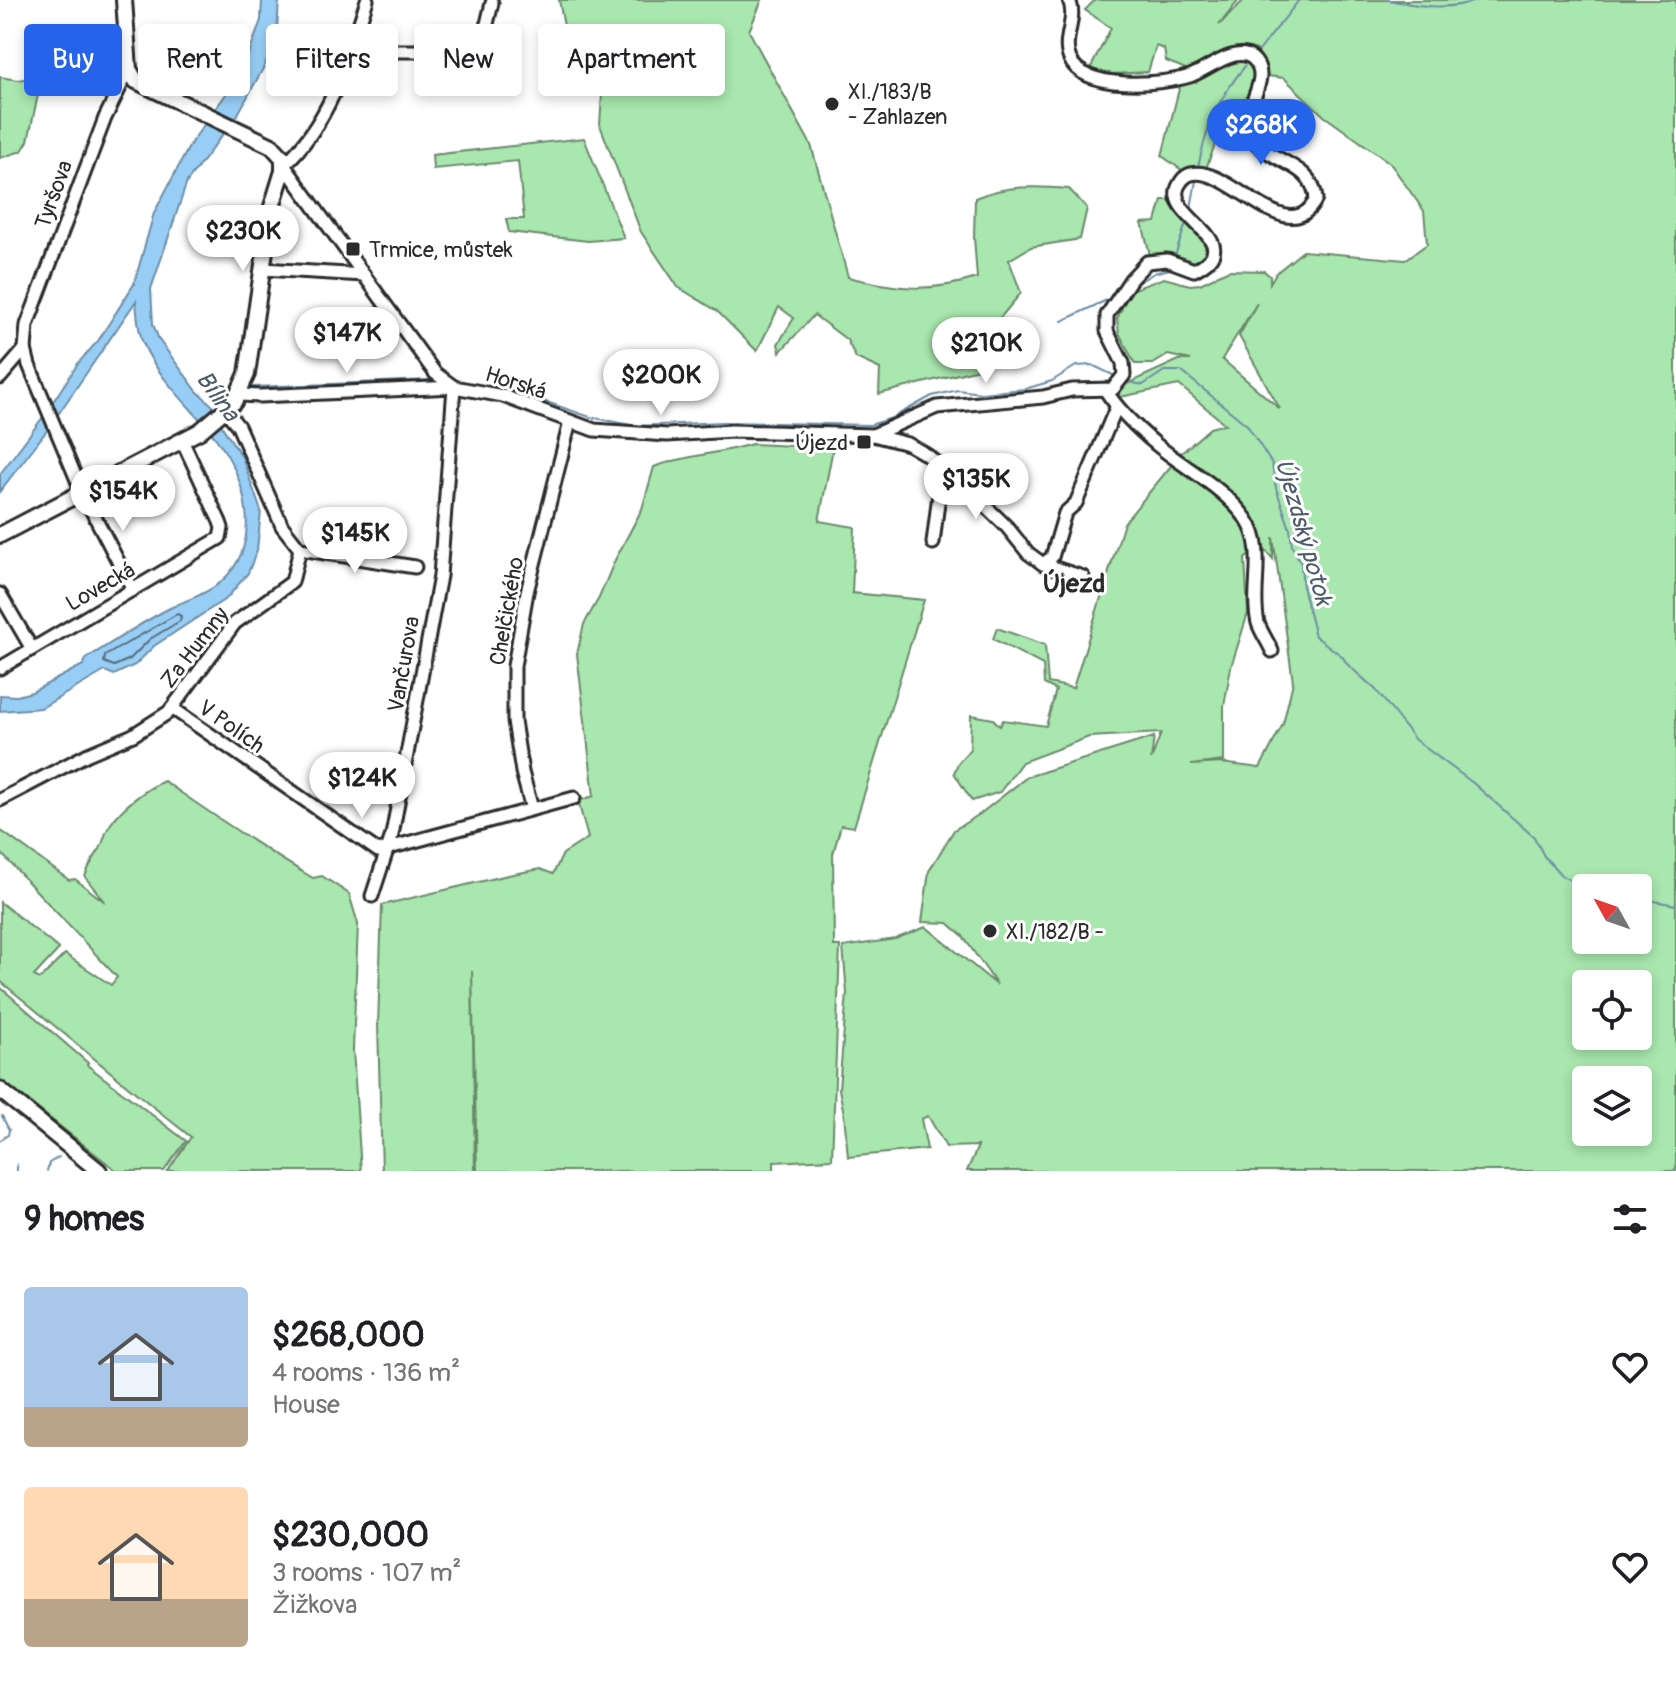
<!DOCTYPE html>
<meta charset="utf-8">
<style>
body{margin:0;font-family:Pangolin,sans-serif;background:#f6f6f6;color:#202124;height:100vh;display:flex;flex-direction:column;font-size:30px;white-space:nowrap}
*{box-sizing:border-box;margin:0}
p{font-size:26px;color:#757577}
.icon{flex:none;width:44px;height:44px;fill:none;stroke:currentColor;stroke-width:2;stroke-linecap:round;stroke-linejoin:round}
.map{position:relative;height:1171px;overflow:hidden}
.panel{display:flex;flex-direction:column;background:#fff;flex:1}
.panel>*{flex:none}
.banner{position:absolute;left:24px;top:24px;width:800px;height:72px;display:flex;gap:16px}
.needle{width:52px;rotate:310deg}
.controls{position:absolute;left:1572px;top:874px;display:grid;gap:16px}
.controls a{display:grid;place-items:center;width:80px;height:80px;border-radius:8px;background:#fff;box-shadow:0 4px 12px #0003;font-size:40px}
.price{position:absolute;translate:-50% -68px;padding:0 18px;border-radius:28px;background:#fff;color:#222;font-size:26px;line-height:52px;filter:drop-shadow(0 2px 4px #0008)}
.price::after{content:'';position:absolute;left:50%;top:48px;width:24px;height:18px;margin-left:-12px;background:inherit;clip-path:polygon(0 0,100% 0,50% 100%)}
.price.current{background:#2563eb;color:#fff}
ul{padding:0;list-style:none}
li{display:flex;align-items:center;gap:24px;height:200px;padding:0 24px}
li span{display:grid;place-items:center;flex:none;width:224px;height:160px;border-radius:8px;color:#555}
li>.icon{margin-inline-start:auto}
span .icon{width:96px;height:96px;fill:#fffc;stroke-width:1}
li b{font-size:34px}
h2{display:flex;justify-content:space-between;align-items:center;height:96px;padding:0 24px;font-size:34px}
.chip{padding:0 28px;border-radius:8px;background:#fff;box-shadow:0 4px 12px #0003;font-size:28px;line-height:72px}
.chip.current{background:#2563eb;color:#fff}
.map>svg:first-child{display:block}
.green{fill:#a8e7ae;stroke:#6a896c;stroke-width:2;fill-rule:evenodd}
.water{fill:#98cef6;stroke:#6c8da5;stroke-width:2}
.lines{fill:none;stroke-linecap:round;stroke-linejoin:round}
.shore{stroke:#576c7c;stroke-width:2}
.stream{stroke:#6c8da5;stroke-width:2}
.minor-casing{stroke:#2b2b2b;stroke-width:17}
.major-casing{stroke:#2b2b2b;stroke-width:20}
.minor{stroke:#fff;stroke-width:11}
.major{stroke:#fff;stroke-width:14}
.poi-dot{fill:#2b2b2b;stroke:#fff;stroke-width:3}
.labels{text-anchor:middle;stroke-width:6;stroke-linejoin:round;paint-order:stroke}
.poi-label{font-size:22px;fill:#2b2b2b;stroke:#fff;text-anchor:start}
.street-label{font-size:22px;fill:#2b2b2b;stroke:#fff}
.water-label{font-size:24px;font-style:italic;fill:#4c5c68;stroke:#fff}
.quarter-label{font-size:26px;font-weight:bold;fill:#2b2b2b;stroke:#fff}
</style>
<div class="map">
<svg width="1676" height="1171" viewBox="0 0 1676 1171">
<rect width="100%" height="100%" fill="#fff"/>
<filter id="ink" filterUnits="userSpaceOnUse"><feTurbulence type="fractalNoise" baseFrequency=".0125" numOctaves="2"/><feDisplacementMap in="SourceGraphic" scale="16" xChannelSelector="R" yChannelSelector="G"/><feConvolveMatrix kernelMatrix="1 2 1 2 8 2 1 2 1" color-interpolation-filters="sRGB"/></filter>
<g filter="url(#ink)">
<g class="green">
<path d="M559,0h203l-13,31 62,114 37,132c48,12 81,16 129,1l-3,-41 1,-39c31,-13 61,-12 94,-9l18,19 -7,31 -49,8 -22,13 12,33 -38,45 8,18 -9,12 -103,26 1,-25 -24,-11 -9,-18 -33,-25 -34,37 -2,-8 16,-26 -15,-11 -22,44 -40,-40 -39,-24 -37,-55 -41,-107 4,-63 -35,-9z"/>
<path d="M1095,0h144l-20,25 25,-25h432v1171h-709l11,-25 -32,1 -18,-31 -7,3 6,30 -79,8 -4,-43 -5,-25 8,-96 -4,-46 52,-8 31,-12 71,58 -35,-50 -14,-12 -26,-1 7,-51 25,-41 26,-16 47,-37 127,-40 -3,23 10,-27 -72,4 -67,25 -22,30 -28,9 -18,-28 4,-10 12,-14 1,-34 22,4 7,7 3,-6 43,6 10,-36 -12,-6 -1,-19 -50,-26 4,-11 48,17 3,38 25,5 51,-165 51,-62 50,42 33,44 -13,12 3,54 -17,54 -7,39v55l-33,4 30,-2 39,5 23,-44 10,-42 -20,-145v22l-15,-17 -7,-15 -73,-71 32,-28 15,-4 -46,-39 -64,13 7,-12 57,-26h12l-23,-5 -15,9h-18l-16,-31 -2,-14 10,-23 7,-7 30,-11 26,7 10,-1 29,-14 35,1 6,5v7l6,-10 27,-22 102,9 22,-16 -3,-33 -34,-48 -66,-47 -40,-38 -17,-2 -1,-10 -9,-16c-25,-9 -47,9 -69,20l-22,-9 -2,-12 -8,-3 -8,26 -36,2 -22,-5 21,-41 -26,-18zM1257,303l-18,33 41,73 -58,-50zM1586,888h52v52h-52zM1586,984h52v52h-52zM1586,1080h52v52h-52z"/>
<path d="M1234,60c38,3 9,36 6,56 -2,8 2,17 5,24l-5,5 -21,-11 -14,37 -10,-3 -12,3 -21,-15 18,-71z"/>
<polygon points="0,77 18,80 35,77 41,81 28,141 22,151 0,158"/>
<polygon points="584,138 624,238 588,241 509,232 506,219 524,219 518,161 433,169 432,155"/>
<path d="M1162,200h7c15,15 43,35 35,58l-14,6 -18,-11 -22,2 -8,-32 14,-1z"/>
<path d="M752,444l81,4 -14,73 36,6 -3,66 72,7 -70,227 -13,-2 -8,29 1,92h6l-8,213 -58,3v9h-297l-5,-200 3,200h-93l-4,-146 4,-120 126,-30 32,-6 13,5 10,-20 25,-16 -10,-37 16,-5 -17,-142 7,-30 15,-26 16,-38 27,-51 12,-42c32,-12 65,-13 98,-23z"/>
<path d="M164,781c49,34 97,67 149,97l9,-2 27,18 9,30 -5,126 8,121h-193l23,-34c-65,-51 -127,-104 -191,-156v-79l59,47 -25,27 6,3 25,-25 46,31 6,-8 -117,-125v-22l69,50 6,-1 30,23 -20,-25c3,-11 9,-19 15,-28 4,-8 5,-17 10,-24 12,-18 34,-35 54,-44z"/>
<polygon points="0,987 88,1063 87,1065 186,1141 164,1171 117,1171 0,1079"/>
</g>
<path class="water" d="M262,0h17l-2,31 -12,34 -27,49 -51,68 -36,107 2,35 6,16 38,51 18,17 8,20 19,29 19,54 -4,39 -9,23 -21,25 -73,48 -19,19 -21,10 -9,-4 -64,37 -41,3v-16l17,1 15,-4 51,-27 4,-7c28,-17 55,-36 83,-50 18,-9 40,-15 54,-29 39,-38 22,-100 -7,-139 -24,-32 -58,-59 -74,-97 -5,-13 -6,-28 -7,-42l-88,128 -48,62v-17l43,-57 36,-55 19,-21 36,-57 20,-71 37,-70 40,-56 19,-36 11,-31z"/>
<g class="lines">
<polygon class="shore" points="177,614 181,616 180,621 150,639 130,659 114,666 104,662 105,656"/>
<g class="stream">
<path d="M1388,0c31,6 60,11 90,0"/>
<polyline points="1259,51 1299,0"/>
<path d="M1198,167c9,-42 20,-68 47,-101"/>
<polyline points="1191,208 1196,181"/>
<polyline points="1175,256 1186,223"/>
<polyline points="1134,285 1154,273 1170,269"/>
<polyline points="1062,321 1109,299"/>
<polyline points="1124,381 1143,385 1164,371 1181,371 1247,425 1272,464 1276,488 1290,529 1292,546 1301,563 1303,590 1315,636 1342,656 1347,664 1376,690 1415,740 1473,783 1534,837 1544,856 1561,875 1586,889"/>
<polyline points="253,387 432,380"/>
<polyline points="503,387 590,417 636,426 723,422 870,425 892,418 932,396 958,390 981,393 1025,389 1052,381 1076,366 1092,365 1115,376"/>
<polyline points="1638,898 1676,905"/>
<polyline points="0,1140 8,1135 9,1130 2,1116"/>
<polyline points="17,1164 17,1171"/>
<polyline points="47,1171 49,1163 59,1157"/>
</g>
<g class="minor-casing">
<g id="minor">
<path d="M367,0c-19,59 -36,121 -83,165l151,208 19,14"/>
<polyline points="351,51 474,51 482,45 492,3"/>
<polyline points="51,71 129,69 105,118 27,325 25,349 29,365 82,492 133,590"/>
<polyline points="263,269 364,275"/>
<polyline points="0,378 25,349"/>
<path d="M1106,391c13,20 32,38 51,54 30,25 67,42 90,75 20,31 3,69 11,103 3,9 10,19 14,28"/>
<polyline points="240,395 260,396 454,387 503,396 594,430 667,435 732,431 873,435 908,444 927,455 969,490 1007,527 1028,553 1043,564 1083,577"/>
<path d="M873,435l64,-28 106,-10 29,-7 41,-1 11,-14 -1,-12 -16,-32v-16l24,-36 16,-17 20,-2 27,10c57,-28 -29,-52 -16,-83 3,-6 6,-11 13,-13 38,-10 97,79 125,25 -3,-36 -46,-36 -64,-61 -18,-25 25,-59 0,-80 -17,-13 -46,13 -62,18 -28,9 -106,15 -120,-17 -9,-19 8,-40 -1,-59"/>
<polyline points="933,543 942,470"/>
<polyline points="300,549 415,567"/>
<polyline points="1043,564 1052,557 1065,513 1076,503 1116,408"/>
<polyline points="0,594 32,649"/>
<polyline points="0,668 220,538 222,528 220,522 182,440"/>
<polyline points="172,708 378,851 574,798"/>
<polyline points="0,800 88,754 133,735 169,712 235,623 292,582 300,549 282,526 238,426 226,411"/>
<polyline points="532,809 522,772 514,721 514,666 527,592 570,422"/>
<polyline points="372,896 392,835 440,576 454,387"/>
</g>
</g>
<g class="major-casing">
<g id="major">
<polyline points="0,535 200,431 234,402 247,374 271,210 283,171 283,158 272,146 136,81 129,69 124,0"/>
<polyline points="0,1090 99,1171"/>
</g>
</g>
<use href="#minor" class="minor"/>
<use href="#major" class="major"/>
</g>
</g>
<g class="poi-dot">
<circle cx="832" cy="104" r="8"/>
<rect x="345" y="241" width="16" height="16" rx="4"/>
<rect x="856" y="434" width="16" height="16" rx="4"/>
<circle cx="990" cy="931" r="8"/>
</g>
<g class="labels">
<g class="poi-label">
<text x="848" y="99">XI./183/B<tspan x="848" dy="25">- Zahlazen</tspan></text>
<text x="369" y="257">Trmice, můstek</text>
<text x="848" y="450" text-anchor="end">Újezd</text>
<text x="1006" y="939">XI./182/B -</text>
</g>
<g class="street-label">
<text transform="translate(53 194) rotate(-70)" y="8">Tyršova</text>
<text transform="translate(516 382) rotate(18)" y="8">Horská</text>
<text transform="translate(100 586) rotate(-30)" y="8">Lovecká</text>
<text transform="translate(506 611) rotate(-80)" y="8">Chelčického</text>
<text transform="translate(194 647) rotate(-52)" y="8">Za Humny</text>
<text transform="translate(403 664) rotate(-80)" y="8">Vančurova</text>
<text transform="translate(232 726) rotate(35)" y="8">V Polích</text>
</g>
<g class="water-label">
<text transform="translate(218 396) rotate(54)" y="8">Bílina</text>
<text transform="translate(1304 532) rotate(74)" y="8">Újezdský potok</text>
</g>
<g class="quarter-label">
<text x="1074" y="592">Újezd</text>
</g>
</g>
</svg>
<div class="controls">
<a><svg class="needle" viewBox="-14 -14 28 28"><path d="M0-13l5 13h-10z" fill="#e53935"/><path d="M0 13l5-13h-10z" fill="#757577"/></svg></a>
<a><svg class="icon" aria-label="locate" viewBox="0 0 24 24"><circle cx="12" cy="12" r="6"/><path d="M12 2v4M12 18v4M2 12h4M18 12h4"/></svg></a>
<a><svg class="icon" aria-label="layers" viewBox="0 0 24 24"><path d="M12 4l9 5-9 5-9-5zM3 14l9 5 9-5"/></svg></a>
</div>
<b class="price current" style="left:1261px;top:167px">$268K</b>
<b class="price" style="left:243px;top:273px">$230K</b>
<b class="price" style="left:347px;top:375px">$147K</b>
<b class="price" style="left:986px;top:385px">$210K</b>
<b class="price" style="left:661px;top:417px">$200K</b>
<b class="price" style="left:976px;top:521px">$135K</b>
<b class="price" style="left:123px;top:533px">$154K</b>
<b class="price" style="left:355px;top:575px">$145K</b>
<b class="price" style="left:362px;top:820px">$124K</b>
<div class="banner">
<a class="chip current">Buy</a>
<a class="chip">Rent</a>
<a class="chip">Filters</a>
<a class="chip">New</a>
<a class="chip">Apartment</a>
</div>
</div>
<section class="panel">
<h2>9 homes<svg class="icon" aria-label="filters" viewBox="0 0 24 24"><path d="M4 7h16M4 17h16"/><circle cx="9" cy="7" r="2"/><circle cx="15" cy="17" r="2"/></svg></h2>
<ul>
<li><span style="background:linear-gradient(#a9c7e8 75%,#b9a48a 0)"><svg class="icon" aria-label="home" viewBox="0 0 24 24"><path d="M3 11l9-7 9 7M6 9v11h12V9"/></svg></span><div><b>$268,000</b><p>4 rooms · 136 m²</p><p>House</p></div><svg class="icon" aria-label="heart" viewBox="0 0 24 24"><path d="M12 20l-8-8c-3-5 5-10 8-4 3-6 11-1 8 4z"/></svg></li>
<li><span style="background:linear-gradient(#ffd9b3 70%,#b9a48a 0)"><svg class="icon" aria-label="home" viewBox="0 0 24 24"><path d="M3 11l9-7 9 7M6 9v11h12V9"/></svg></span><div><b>$230,000</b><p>3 rooms · 107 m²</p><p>Žižkova</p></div><svg class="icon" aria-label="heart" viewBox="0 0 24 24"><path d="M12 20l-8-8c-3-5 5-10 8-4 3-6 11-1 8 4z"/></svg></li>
</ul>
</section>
